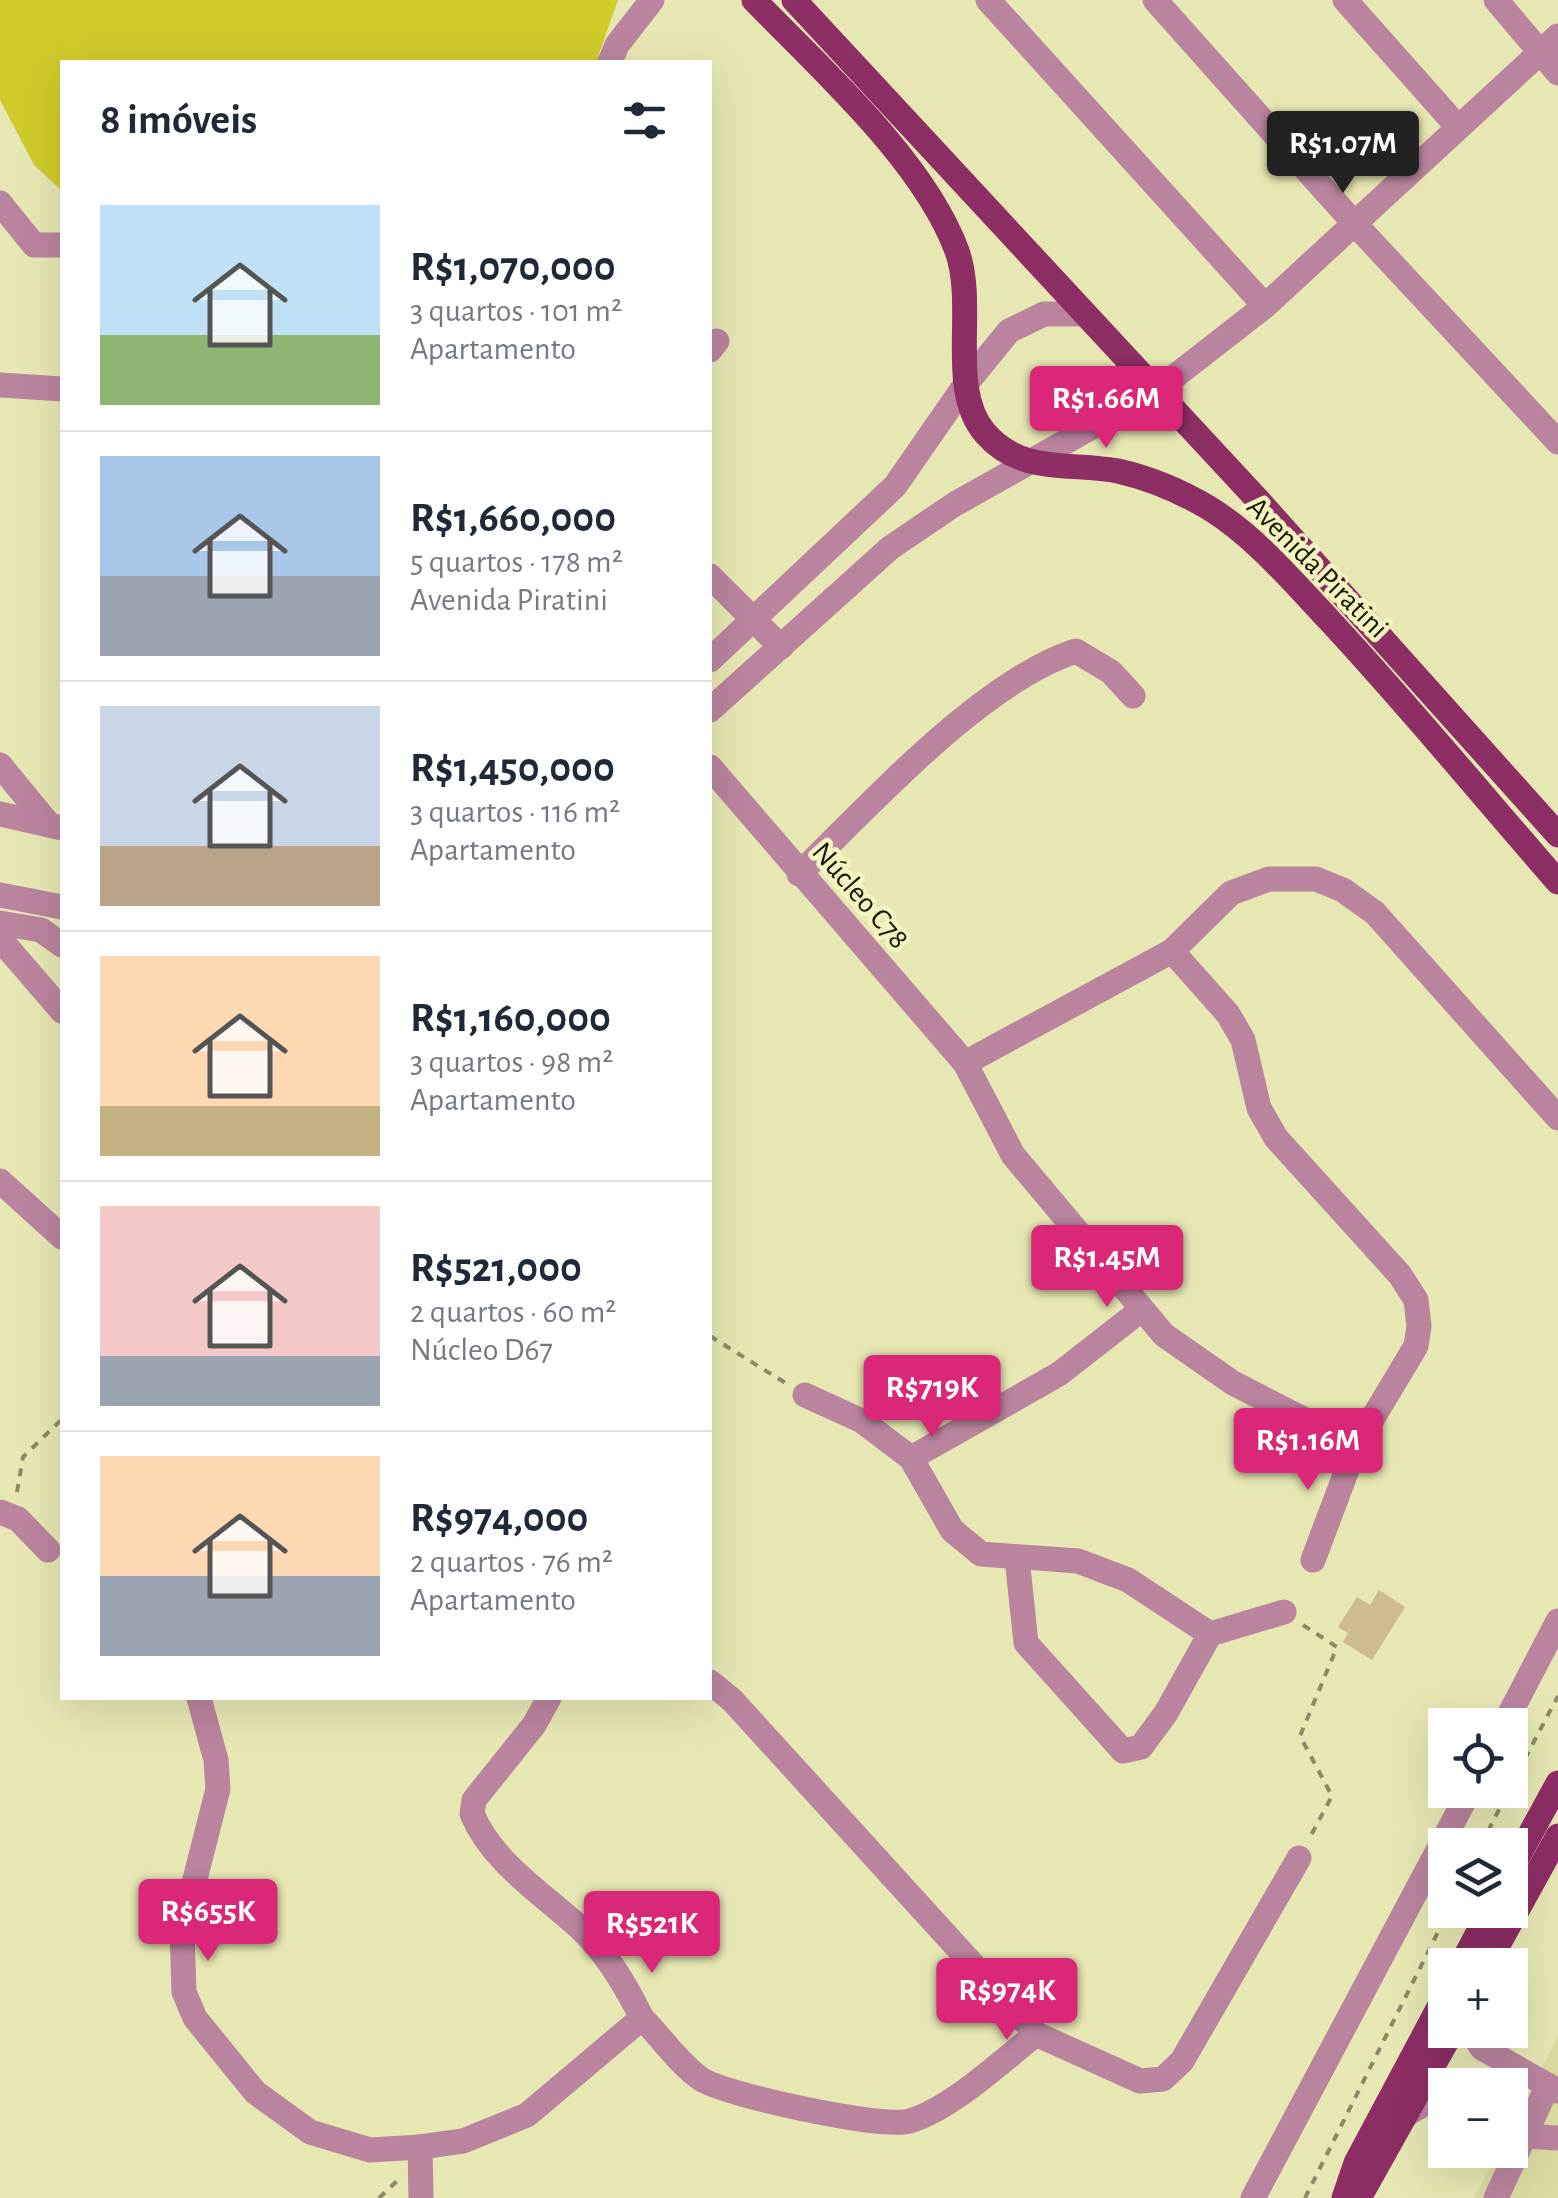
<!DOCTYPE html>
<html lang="pt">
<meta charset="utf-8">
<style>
body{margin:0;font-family:"Alegreya Sans",sans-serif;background:#f6f6f7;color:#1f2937;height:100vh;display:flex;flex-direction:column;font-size:38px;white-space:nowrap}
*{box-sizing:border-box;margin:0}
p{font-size:32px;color:#747a83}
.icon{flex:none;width:55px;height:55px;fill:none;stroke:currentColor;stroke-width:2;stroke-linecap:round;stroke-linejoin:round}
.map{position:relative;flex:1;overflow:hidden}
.side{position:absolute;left:60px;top:60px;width:652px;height:1640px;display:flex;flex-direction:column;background:#fff;border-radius:0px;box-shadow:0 10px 40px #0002}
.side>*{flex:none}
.buttons{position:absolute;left:1428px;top:1708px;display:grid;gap:20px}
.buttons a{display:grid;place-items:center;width:100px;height:100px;border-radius:0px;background:#fff;box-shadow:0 10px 40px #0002;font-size:50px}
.price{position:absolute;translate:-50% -85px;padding:0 22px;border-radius:10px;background:#db2777;color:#fff;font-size:32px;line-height:65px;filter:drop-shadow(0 2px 5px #0008)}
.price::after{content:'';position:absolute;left:50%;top:60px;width:30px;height:22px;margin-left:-15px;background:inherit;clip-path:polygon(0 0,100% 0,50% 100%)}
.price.active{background:#222;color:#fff}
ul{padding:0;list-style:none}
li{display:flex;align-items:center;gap:30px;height:250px;padding:0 40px}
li+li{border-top:2px solid #e0e1e3}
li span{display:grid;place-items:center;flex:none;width:280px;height:200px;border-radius:0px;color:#555}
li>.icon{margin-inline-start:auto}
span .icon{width:120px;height:120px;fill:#fffc;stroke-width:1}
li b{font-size:42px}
h2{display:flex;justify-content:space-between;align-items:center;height:120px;padding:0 40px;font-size:42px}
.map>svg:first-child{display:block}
.built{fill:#dbdba1}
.water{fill:#cfcb2b}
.building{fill:#cfbc8c}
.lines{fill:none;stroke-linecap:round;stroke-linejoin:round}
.path{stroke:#8a8b66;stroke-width:4;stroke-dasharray:8 8;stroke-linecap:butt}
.minor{stroke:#ba849e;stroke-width:25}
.major{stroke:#8d2e65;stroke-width:25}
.labels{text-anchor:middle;stroke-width:9;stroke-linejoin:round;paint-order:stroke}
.street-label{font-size:30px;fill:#161604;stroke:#f3f4c0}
</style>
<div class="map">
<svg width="1558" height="2198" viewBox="0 0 1558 2198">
<rect width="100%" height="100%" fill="#e6e7b3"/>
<polygon class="built" points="1558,2036 1558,2198 1474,2198 1499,2150 1510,2150 1510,2128"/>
<polygon class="water" points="0,0 618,0 599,54 602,62 62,62 62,191 34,165 0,100"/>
<polygon class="building" points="1379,1590 1405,1607 1372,1660 1343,1642 1348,1633 1338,1627 1357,1597 1370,1605"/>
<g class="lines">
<g class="path">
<polyline points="710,1336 787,1384"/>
<polyline points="17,1492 23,1457 62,1419"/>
<polyline points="1303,1625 1337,1647 1300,1736 1332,1796 1308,1841"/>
<polyline points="1510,1787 1558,1696"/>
<polyline points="1481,1845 1509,1790"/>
<polyline points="379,2198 397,2181"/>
<polyline points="1305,2198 1449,1910"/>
</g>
<g class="minor">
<polyline points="988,0 1265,306"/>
<polyline points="1155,0 1354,223 1558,442"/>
<polyline points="1345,0 1457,126"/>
<polyline points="1496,0 1558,73"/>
<polyline points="610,62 617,45 652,0"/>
<polyline points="0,203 34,245 62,245"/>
<polyline points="710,350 717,341"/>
<polyline points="0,385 62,389"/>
<polyline points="710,576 781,647"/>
<polyline points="710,660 895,486 965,385 1009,331 1044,314 1085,314"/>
<polyline points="710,710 890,548 955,504 1156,391 1265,306 1558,36"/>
<polyline points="0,765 46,821"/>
<polyline points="710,767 965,1063 1013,1155 1164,1335 1233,1383 1356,1446"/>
<polyline points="0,814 62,828"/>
<path d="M799,874c71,-69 183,-193 277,-223l35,21 22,24"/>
<polyline points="0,895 62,907"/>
<polyline points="0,923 41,930 62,945"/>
<polyline points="0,939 62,1011"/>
<polyline points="1172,951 1228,1014 1243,1040 1259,1108 1276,1138 1400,1275 1416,1300 1419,1326 1416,1346 1356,1446 1313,1560"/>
<polyline points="965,1063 1172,951 1231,893 1269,879 1316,879 1343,890 1375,913 1558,1118"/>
<polyline points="0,1181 62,1237"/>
<polyline points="805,1395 862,1421 911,1458 952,1530 981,1554 1078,1561 1128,1580 1210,1634 1284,1612"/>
<polyline points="911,1458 1059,1374 1141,1310"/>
<polyline points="0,1512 18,1519 48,1550"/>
<polyline points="1017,1558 1026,1643 1123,1751 1141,1747 1166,1713 1210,1634"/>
<polyline points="710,1682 732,1700 1036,2034 1140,2081 1163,2079 1182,2061 1299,1858"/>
<polyline points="199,1698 216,1760 218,1789 182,1930 184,1992 195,2018 255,2092 310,2132 370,2150 420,2147"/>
<polyline points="1504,1725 1558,1621"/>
<path d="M642,2018c19,19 37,46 59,61 24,16 181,50 209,42 42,-13 92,-60 126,-87"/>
<polyline points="1470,2030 1482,2048 1558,2091"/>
<polyline points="1407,2114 1433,2099 1445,2101"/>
<polyline points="1510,2129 1523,2136 1558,2138"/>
<path d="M421,2198l-1,-51 43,-6 64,-26 115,-97c-16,-32 -35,-65 -62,-90 -38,-35 -87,-65 -108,-114l2,-14 60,-75 15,-27"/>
<polyline points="1253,2198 1470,1790"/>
<polyline points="1496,2198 1548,2085"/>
</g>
<g class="major">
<path d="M754,0c67,69 170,161 203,251 20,56 -10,138 28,182 36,42 86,29 133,38 31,7 64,21 91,37 47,29 83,73 121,113 79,85 152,174 228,261"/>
<polyline points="794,0 1257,499 1558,835"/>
<polyline points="1510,1871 1558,1783"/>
<polyline points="1461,1965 1490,1910"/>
<polyline points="1487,1965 1558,1836"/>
<polyline points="1344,2198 1356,2163 1445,1996"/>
<polyline points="1359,2198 1453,2030"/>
</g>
</g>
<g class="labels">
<g class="street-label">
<text transform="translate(1318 567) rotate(45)" y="10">Avenida Piratini</text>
<text transform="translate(861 895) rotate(49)" y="10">Núcleo C78</text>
</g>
</g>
</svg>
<div class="buttons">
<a><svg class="icon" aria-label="locate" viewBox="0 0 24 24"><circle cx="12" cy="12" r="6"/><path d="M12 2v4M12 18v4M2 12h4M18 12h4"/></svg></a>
<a><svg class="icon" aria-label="layers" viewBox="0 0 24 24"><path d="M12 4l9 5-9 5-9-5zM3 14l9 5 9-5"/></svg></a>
<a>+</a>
<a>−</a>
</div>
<b class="price active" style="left:1343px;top:196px">R$1.07M</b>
<b class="price" style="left:1106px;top:451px">R$1.66M</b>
<b class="price" style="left:1107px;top:1310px">R$1.45M</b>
<b class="price" style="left:932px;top:1440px">R$719K</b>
<b class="price" style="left:1308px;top:1493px">R$1.16M</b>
<b class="price" style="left:208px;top:1964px">R$655K</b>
<b class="price" style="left:652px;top:1976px">R$521K</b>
<b class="price" style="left:1007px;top:2043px">R$974K</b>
<section class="side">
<h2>8 imóveis<svg class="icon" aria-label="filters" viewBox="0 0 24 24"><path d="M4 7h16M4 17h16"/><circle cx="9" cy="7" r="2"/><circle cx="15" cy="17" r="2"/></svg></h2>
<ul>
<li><span style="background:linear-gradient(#bfe0f5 65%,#8fb573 0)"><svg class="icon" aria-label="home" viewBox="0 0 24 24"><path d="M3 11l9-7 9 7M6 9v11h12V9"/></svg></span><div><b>R$1,070,000</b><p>3 quartos · 101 m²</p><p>Apartamento</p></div></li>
<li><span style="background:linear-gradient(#a9c7e8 60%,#9aa5b1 0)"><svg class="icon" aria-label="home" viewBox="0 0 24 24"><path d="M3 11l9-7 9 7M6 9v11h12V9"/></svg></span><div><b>R$1,660,000</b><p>5 quartos · 178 m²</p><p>Avenida Piratini</p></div></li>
<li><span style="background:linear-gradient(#c9d6e8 70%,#b9a48a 0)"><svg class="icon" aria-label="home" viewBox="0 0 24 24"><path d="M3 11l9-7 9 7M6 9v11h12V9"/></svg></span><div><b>R$1,450,000</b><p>3 quartos · 116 m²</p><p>Apartamento</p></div></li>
<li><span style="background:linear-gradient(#ffd9b3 75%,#c2b280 0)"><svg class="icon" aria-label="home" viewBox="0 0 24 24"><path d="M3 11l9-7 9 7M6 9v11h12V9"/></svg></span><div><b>R$1,160,000</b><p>3 quartos · 98 m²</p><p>Apartamento</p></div></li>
<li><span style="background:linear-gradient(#f6c9c9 75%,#9aa5b1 0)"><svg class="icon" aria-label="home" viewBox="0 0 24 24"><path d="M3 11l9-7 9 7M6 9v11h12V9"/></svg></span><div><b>R$521,000</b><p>2 quartos · 60 m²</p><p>Núcleo D67</p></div></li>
<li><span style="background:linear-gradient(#ffd9b3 60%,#9aa5b1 0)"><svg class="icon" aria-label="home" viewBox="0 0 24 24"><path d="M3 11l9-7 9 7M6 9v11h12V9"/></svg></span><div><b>R$974,000</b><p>2 quartos · 76 m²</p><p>Apartamento</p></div></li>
</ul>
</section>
</div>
